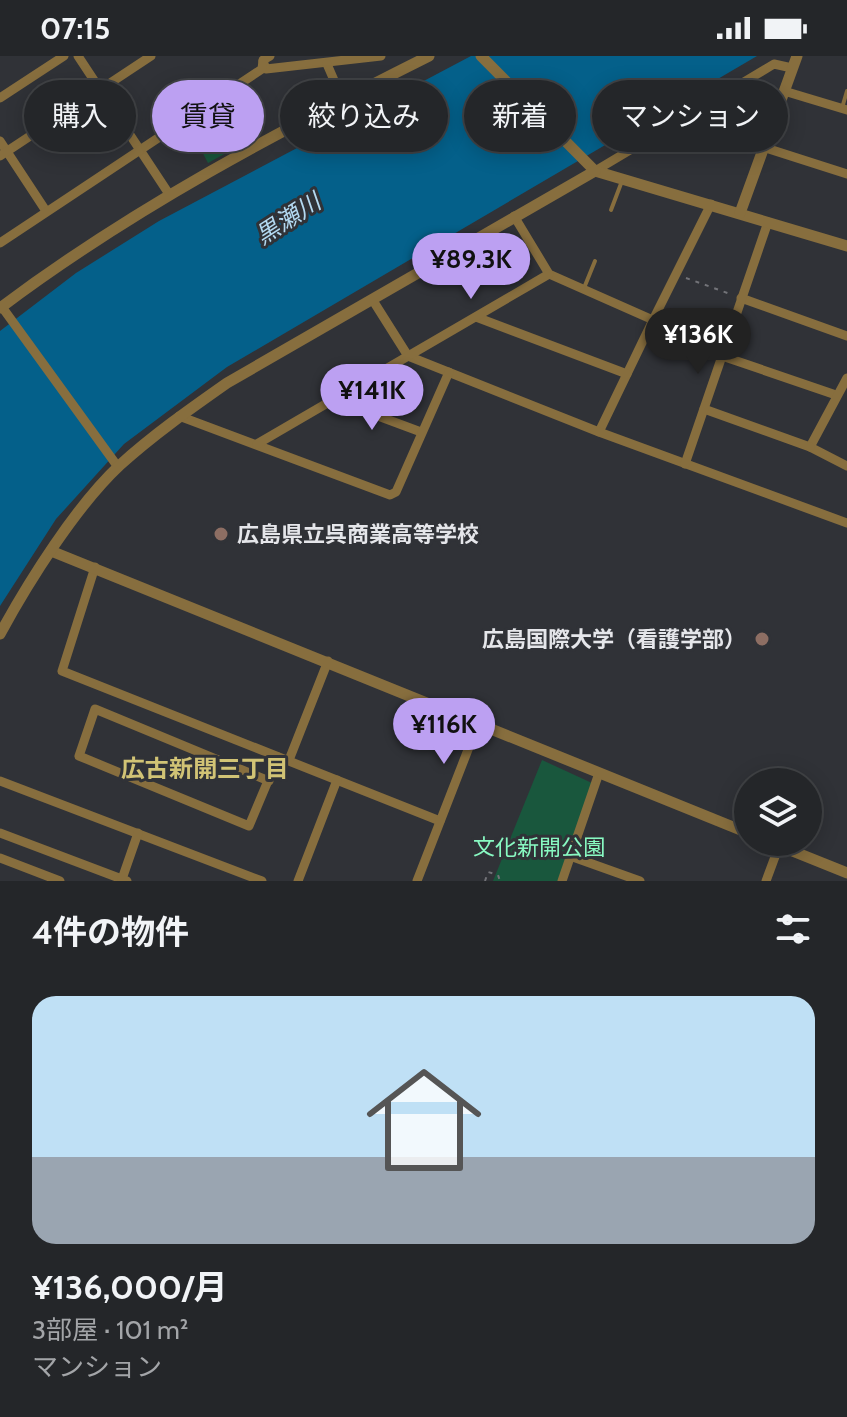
<!DOCTYPE html>
<html lang="ja">
<meta charset="utf-8">
<style>
body{margin:0;font-family:Cabin,"Noto Sans JP",sans-serif;background:#303235;color:#f1f3f6;height:100vh;display:flex;flex-direction:column;font-size:30px;white-space:nowrap}
*{box-sizing:border-box;margin:0}
p{font-size:26px;color:#a3a5a8}
.icon{flex:none;width:44px;height:44px;fill:none;stroke:currentColor;stroke-width:2;stroke-linecap:round;stroke-linejoin:round}
.map{position:relative;height:825px;overflow:hidden}
.details{display:flex;flex-direction:column;background:#242629;flex:1}
.details>*{flex:none}
.hud{position:absolute;left:24px;top:24px;width:800px;height:72px;display:flex;gap:16px}
.controls{position:absolute;left:734px;top:712px;display:grid;gap:16px}
.controls a{display:grid;place-items:center;width:88px;height:88px;border-radius:50%;background:#242629;box-shadow:0 4px 20px #0003,0 0 0 2px #414346;font-size:40px}
.price{position:absolute;translate:-50% -68px;padding:0 18px;border-radius:28px;background:#bca0f2;color:#111;font-size:26px;line-height:52px;filter:drop-shadow(0 2px 4px #0008)}
.price::after{content:'';position:absolute;left:50%;top:48px;width:24px;height:18px;margin-left:-12px;background:inherit;clip-path:polygon(0 0,100% 0,50% 100%)}
.price.on{background:#222;color:#fff}
ul{padding:0;list-style:none}
li{display:grid;align-content:center;gap:16px;height:424px;padding:0 32px}
li+li{border-top:2px solid #414346}
li span{display:grid;place-items:center;height:248px;border-radius:24px;color:#555}
li>.icon{margin-inline-start:auto}
span .icon{width:144px;height:144px;fill:#fffc;stroke-width:1}
li b{font-size:34px}
h2{display:flex;justify-content:space-between;align-items:center;height:96px;padding:0 32px;font-size:34px}
.tag{padding:0 28px;border-radius:36px;background:#242629;box-shadow:0 4px 20px #0003,0 0 0 2px #414346;font-size:28px;line-height:72px}
.tag.on{background:#bca0f2;color:#111}
.status{display:flex;justify-content:space-between;align-items:center;height:56px;padding:0 40px;background:#242629;direction:ltr}
.status svg{height:22px;fill:currentColor}
.map>svg:first-child{display:block}
.green{fill:#19573d}
.water{fill:#04608a}
.lines{fill:none;stroke-linecap:round;stroke-linejoin:round}
.path{stroke:#727378;stroke-width:2;stroke-dasharray:4 6;stroke-linecap:butt}
.service{stroke:#876e3e;stroke-width:4}
.minor{stroke:#876e3e;stroke-width:9}
.tertiary{stroke:#876e3e;stroke-width:11}
.education-dot{fill:#8d6e63;stroke:#303237;stroke-width:3}
.labels{text-anchor:middle;stroke-width:6;stroke-linejoin:round;paint-order:stroke}
.poi-label{font-size:22px;font-weight:bold;fill:#e5e6ea;stroke:#303237;text-anchor:start}
.park-label{font-size:22px;fill:#88f9c2;stroke:#303237}
.water-label{font-size:24px;font-style:italic;fill:#b3d9f1;stroke:#303237}
.neighbourhood-label{font-size:24px;font-weight:bold;fill:#d1c375;stroke:#303237}
</style>
<div class="status"><b>07:15</b><svg viewBox="0 0 49 12"><path d="M0 12V9h3v3zM5 12V6h3v6zM10 12V3h3v9zM15 12V0h3v12zM26 1h20v11H26zM47 4h2v5h-2z"/></svg></div>
<div class="map">
<svg width="847" height="825" viewBox="0 0 847 825">
<rect width="100%" height="100%" fill="#303237"/>
<g class="green">
<polygon points="212,73 226,97 208,107 195,82"/>
<polygon points="542,704 592,727 558,825 493,825"/>
</g>
<polygon class="water" points="471,0 757,0 227,311 124,388 56,463 0,550 0,275 76,217 159,165"/>
<g class="lines">
<g class="path">
<polyline points="686,222 733,239"/>
<polyline points="485,825 488,816 498,819 500,825"/>
</g>
<g class="service">
<polyline points="842,52 847,35"/>
<polyline points="611,154 622,125"/>
<polyline points="584,232 595,205"/>
</g>
<g class="minor">
<polyline points="78,0 169,138"/>
<polyline points="263,5 266,13 381,0"/>
<polyline points="327,8 343,45"/>
<polyline points="784,35 847,54"/>
<polyline points="0,42 64,0"/>
<polyline points="678,64 847,118"/>
<polyline points="0,85 46,155"/>
<polyline points="0,100 151,0"/>
<polyline points="595,115 774,8 792,12"/>
<polyline points="514,160 549,218 653,264 599,376"/>
<polyline points="0,187 262,13 263,4 270,0"/>
<polyline points="741,242 847,280"/>
<polyline points="372,243 408,300 599,376 847,467"/>
<polyline points="2,251 118,411"/>
<polyline points="476,261 627,318"/>
<polyline points="653,264 711,148"/>
<polyline points="722,300 836,339"/>
<polyline points="847,322 810,391 847,410"/>
<polyline points="335,344 421,376"/>
<polyline points="704,353 810,391"/>
<polyline points="179,360 390,439 396,436 449,316"/>
<polyline points="257,388 549,218"/>
<polyline points="685,408 768,166"/>
<polyline points="95,511 62,615 440,765"/>
<polyline points="289,704 328,605"/>
<polyline points="0,725 262,825"/>
<polyline points="269,725 95,653 79,700 249,770 278,701"/>
<polyline points="0,777 127,825"/>
<polyline points="570,800 640,825"/>
<polyline points="0,802 60,825"/>
<polyline points="122,823 138,777"/>
<polyline points="298,825 337,724"/>
<polyline points="417,825 478,668"/>
<polyline points="562,825 599,717"/>
<polyline points="766,825 779,790"/>
</g>
<g class="tertiary">
<polyline points="481,0 595,115 847,190"/>
<polyline points="740,157 797,0"/>
<path d="M0,252c133,-100 281,-178 429,-252"/>
<polyline points="51,495 748,777"/>
<path d="M0,578c29,-53 76,-128 120,-169 33,-30 70,-56 107,-82l368,-212"/>
<polyline points="770,786 847,817"/>
</g>
</g>
<g class="education-dot">
<circle cx="221" cy="478" r="8"/>
<circle cx="762" cy="583" r="8"/>
</g>
<g class="labels">
<g class="poi-label">
<text x="237" y="486">広島県立呉商業高等学校</text>
<text x="746" y="591" text-anchor="end">広島国際大学（看護学部）</text>
</g>
<g class="park-label">
<text x="539" y="799">文化新開公園</text>
</g>
<g class="water-label">
<text transform="translate(288 163) rotate(-33)" y="8">黒瀬川</text>
</g>
<g class="neighbourhood-label">
<text x="205" y="721">広古新開三丁目</text>
</g>
</g>
</svg>
<div class="controls">
<a><svg class="icon" aria-label="layers" viewBox="0 0 24 24"><path d="M12 4l9 5-9 5-9-5zM3 14l9 5 9-5"/></svg></a>
</div>
<b class="price" style="left:471px;top:245px">¥89.3K</b>
<b class="price on" style="left:698px;top:320px">¥136K</b>
<b class="price" style="left:372px;top:376px">¥141K</b>
<b class="price" style="left:444px;top:710px">¥116K</b>
<div class="hud">
<a class="tag">購入</a>
<a class="tag on">賃貸</a>
<a class="tag">絞り込み</a>
<a class="tag">新着</a>
<a class="tag">マンション</a>
</div>
</div>
<section class="details">
<h2>4件の物件<svg class="icon" aria-label="filters" viewBox="0 0 24 24"><path d="M4 7h16M4 17h16"/><circle cx="9" cy="7" r="2"/><circle cx="15" cy="17" r="2"/></svg></h2>
<ul>
<li><span style="background:linear-gradient(#bfe0f5 65%,#9aa5b1 0)"><svg class="icon" aria-label="home" viewBox="0 0 24 24"><path d="M3 11l9-7 9 7M6 9v11h12V9"/></svg></span><div><b>¥136,000/月</b><p>3部屋 · 101 m²</p><p>マンション</p></div></li>
</ul>
</section>
